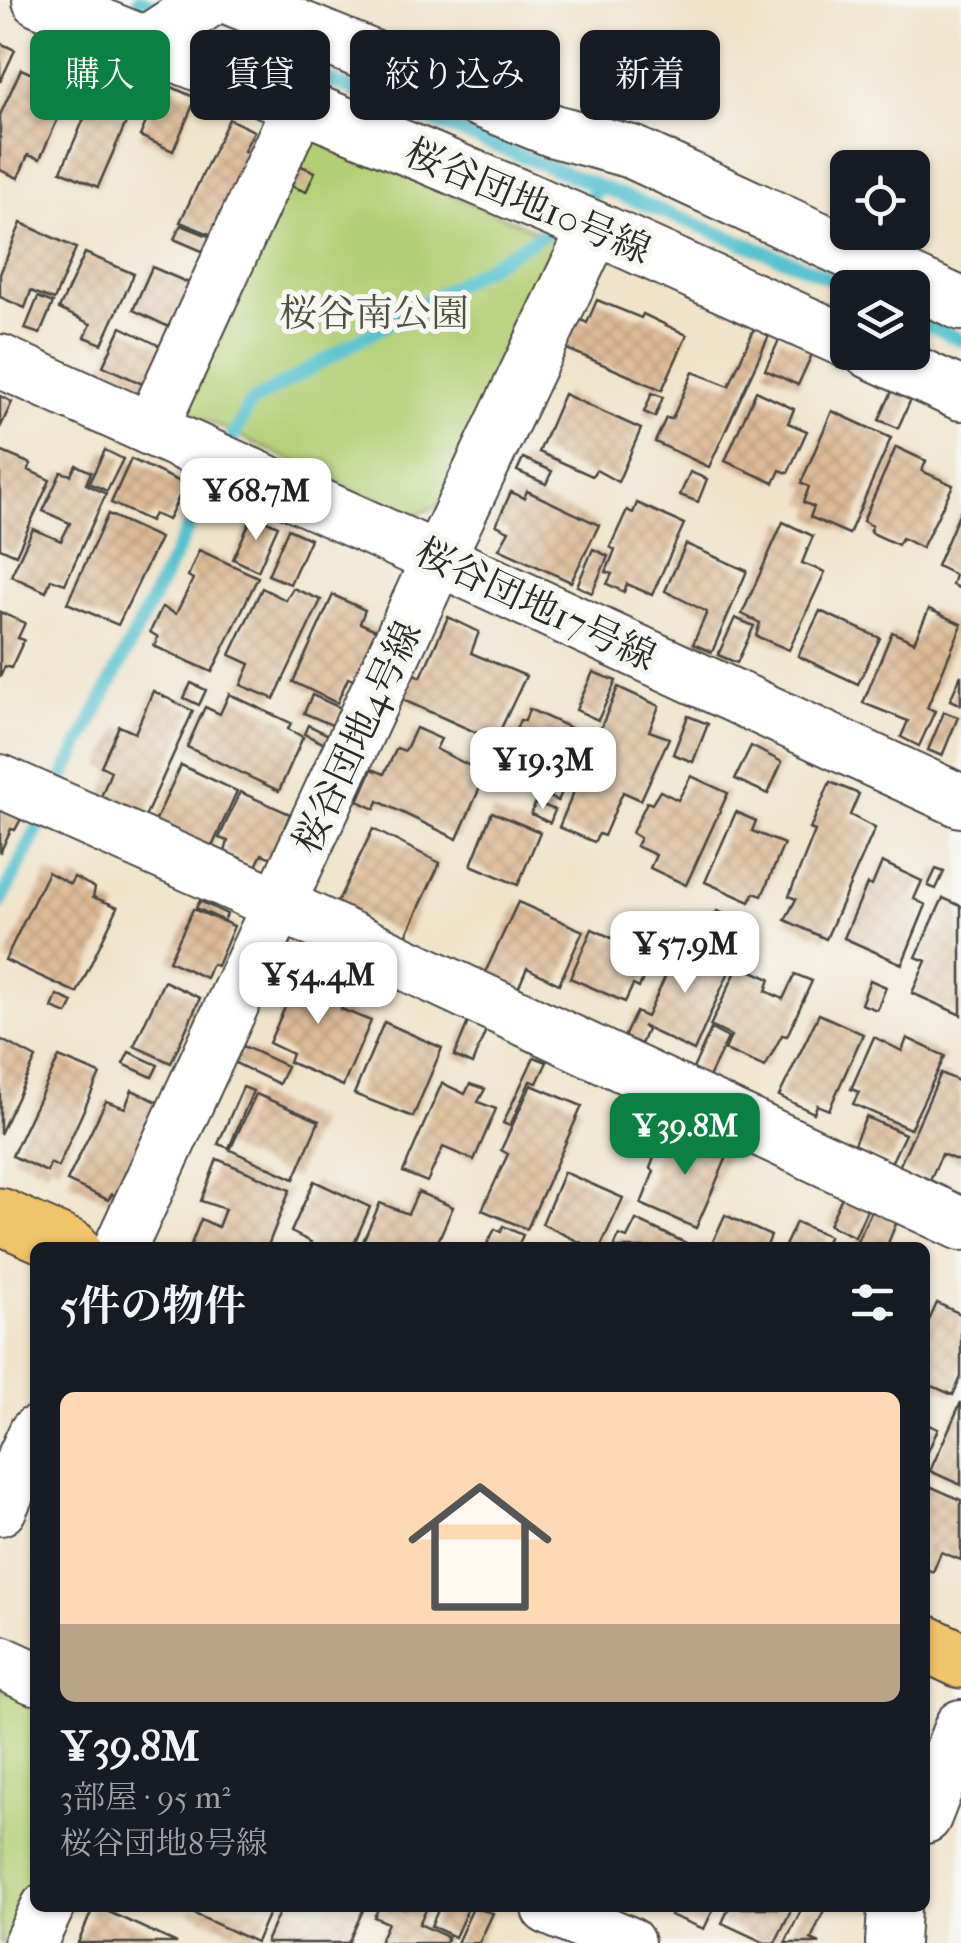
<!DOCTYPE html>
<html lang="ja">
<meta charset="utf-8">
<style>
body{margin:0;font-family:"IM FELL French Canon","Noto Serif JP",serif;background:#20242c;color:#f1f3f6;height:100vh;display:flex;flex-direction:column;font-size:38px;white-space:nowrap}
*{box-sizing:border-box;margin:0}
p{font-size:32px;color:#9ea1a6}
.icon{flex:none;width:55px;height:55px;fill:none;stroke:currentColor;stroke-width:2;stroke-linecap:round;stroke-linejoin:round}
.map{position:relative;flex:1;overflow:hidden}
.panel{position:absolute;left:30px;top:1242px;width:900px;height:670px;display:flex;flex-direction:column;background:#171b24;border-radius:15px;box-shadow:0 2px 8px #0004}
.panel>*{flex:none}
.hud{position:absolute;left:30px;top:30px;width:902px;height:90px;display:flex;gap:20px}
.controls{position:absolute;left:830px;top:150px;display:grid;gap:20px}
.controls a{display:grid;place-items:center;width:100px;height:100px;border-radius:15px;background:#171b24;box-shadow:0 2px 8px #0004;font-size:50px}
.price{position:absolute;translate:-50% -85px;padding:0 22px;border-radius:20px;background:#fff;color:#222;font-size:32px;line-height:65px;filter:drop-shadow(0 2px 5px #0008)}
.price::after{content:'';position:absolute;left:50%;top:60px;width:30px;height:22px;margin-left:-15px;background:inherit;clip-path:polygon(0 0,100% 0,50% 100%)}
.price.current{background:#0b8043;color:#fff}
ul{padding:0;list-style:none}
li{display:grid;align-content:center;gap:20px;height:530px;padding:0 30px}
li span{display:grid;place-items:center;height:310px;border-radius:15px;color:#555}
li>.icon{margin-inline-start:auto}
span .icon{width:180px;height:180px;fill:#fffc;stroke-width:1}
li b{font-size:42px}
h2{display:flex;justify-content:space-between;align-items:center;height:120px;padding:0 30px;font-size:42px}
.chip{padding:0 35px;border-radius:15px;background:#171b24;box-shadow:0 2px 8px #0004;font-size:35px;line-height:90px}
.chip.current{background:#0b8043;color:#fff}
.map>svg:first-child{display:block}
.green{fill:#b3cf75;stroke:#6f7d50;stroke-width:2.5}
.lines{fill:none;stroke-linecap:round;stroke-linejoin:round}
.stream{stroke:#57c2d1;stroke-width:14}
.building{fill:url(#building-cross-hatch)}
.minor-casing{stroke:#494743;stroke-width:56}
.major-casing{stroke:#494743;stroke-width:59}
.minor{stroke:#fff;stroke-width:52}
.major{stroke:#f0c469;stroke-width:55}
.labels{text-anchor:middle;stroke-width:10;stroke-linejoin:round;paint-order:stroke}
.street-label{font-size:38px;fill:#2b2b2b;stroke:#f6f6f2}
.park-label{font-size:38px;fill:#4d543e;stroke:#f6f6f2}
</style>
<div class="map">
<svg width="961" height="1943" viewBox="0 0 961 1943">
<defs>
<pattern id="building-cross-hatch" width="8" height="8" patternUnits="userSpaceOnUse" patternTransform="scale(2.5)"><rect width="8" height="8" fill="#dcbb97"/><path d="M0 0l8 8M0 8l8-8" fill="none" stroke="#bda182"/></pattern>
</defs>
<rect width="100%" height="100%" fill="#f6f6f2"/>
<filter id="ink" filterUnits="userSpaceOnUse"><feTurbulence type="fractalNoise" baseFrequency=".01" numOctaves="2"/><feDisplacementMap in="SourceGraphic" scale="20" xChannelSelector="R" yChannelSelector="G"/><feConvolveMatrix kernelMatrix="1 2 1 2 8 2 1 2 1" color-interpolation-filters="sRGB"/></filter>
<filter id="wash" filterUnits="userSpaceOnUse"><feTurbulence type="fractalNoise" baseFrequency=".0048" numOctaves="4" result="noise"/><feDisplacementMap in="SourceGraphic" scale="40" xChannelSelector="R" yChannelSelector="G"/><feGaussianBlur stdDeviation="2.25" result="paint"/><feColorMatrix in="noise" values="0 0 0 0 0 0 0 0 0 0 0 0 0 0 0 0 0 1.4 0 .05"/><feComposite in="paint" operator="in"/></filter>
<g filter="url(#wash)">
<rect width="100%" height="100%" fill="#f0e3c9"/>
<g class="green">
<polygon points="305,130 562,242 438,506 412,517 177,407"/>
<polygon points="0,1687 35,1702 35,1891 12,1943 0,1943"/>
</g>
<g class="lines">
<g class="stream">
<polyline points="139,0 171,14"/>
<polyline points="193,27 807,268 848,288"/>
<polyline points="577,207 601,188"/>
<polyline points="912,317 961,340"/>
<polyline points="226,450 250,403 547,232 557,224"/>
<polyline points="0,903 217,470"/>
</g>
</g>
<g id="blocks">
<g class="building">
<polygon points="0,43 15,50 0,82"/>
<polygon points="21,69 70,91 40,159 28,155 18,178 0,170 0,115"/>
<polygon points="163,83 196,98 173,151 140,136"/>
<polygon points="91,103 128,118 98,187 61,171"/>
<polygon points="229,119 254,131 244,151 253,156 217,237 180,222"/>
<polygon points="299,165 315,172 306,192 291,186"/>
<polygon points="21,223 76,248 54,300 31,291 25,308 0,297 0,274"/>
<polygon points="181,225 216,239 209,254 174,239"/>
<polygon points="85,253 134,274 102,344 85,337 91,324 59,309"/>
<polygon points="152,267 191,284 171,328 133,310"/>
<polygon points="38,297 53,303 40,334 25,329"/>
<polygon points="597,300 641,318 643,314 687,335 662,390 565,348 578,318 587,323"/>
<polygon points="756,324 771,331 709,467 655,442 666,418 672,419 693,372 729,386"/>
<polygon points="121,327 164,348 147,386 103,366"/>
<polygon points="780,338 813,352 798,385 765,370"/>
<polygon points="893,389 912,397 898,428 879,420"/>
<polygon points="756,391 794,409 788,423 807,431 788,473 780,470 774,483 725,461"/>
<polygon points="652,393 663,397 655,417 644,412"/>
<polygon points="564,394 641,429 618,482 596,470 592,476 539,452"/>
<polygon points="0,396 12,402 0,428"/>
<polygon points="832,411 891,438 849,534 810,517 814,507 803,502 809,487 801,483"/>
<polygon points="896,447 926,461 922,471 953,485 922,548 902,538 898,545 870,532 872,526 863,521"/>
<polygon points="105,450 123,459 107,491 89,483"/>
<polygon points="0,451 31,464 28,470 50,480 16,555 0,548"/>
<polygon points="523,458 552,471 546,484 517,471"/>
<polygon points="131,459 185,484 168,520 154,514 150,521 111,503"/>
<polygon points="76,465 91,472 86,484 106,494 65,584 51,579 46,592 11,576 33,529 61,541 70,523 43,511 61,472 71,475"/>
<polygon points="690,472 707,479 698,502 680,495"/>
<polygon points="527,491 599,525 571,582 499,549 509,531 496,525 511,492 524,498"/>
<polygon points="637,503 684,524 652,595 627,584 624,592 607,584 612,574 606,572 615,550 610,547 627,510 633,513"/>
<polygon points="961,509 961,589 952,585 955,575 937,566"/>
<polygon points="108,514 160,538 118,625 67,603"/>
<polygon points="253,515 278,526 258,571 233,559"/>
<polygon points="783,522 813,536 802,563 825,572 789,650 756,636 760,623 742,614"/>
<polygon points="288,529 310,539 290,584 268,575"/>
<polygon points="686,544 747,571 712,652 693,644 707,612 665,591"/>
<polygon points="593,549 608,556 592,593 577,586"/>
<polygon points="199,550 258,577 212,672 154,646 158,637 150,632 162,607 176,614 193,579 188,576"/>
<polygon points="262,588 286,600 293,588 321,600 274,699 241,685 250,664 230,655"/>
<polygon points="333,595 365,610 360,623 378,631 356,680 348,678 337,703 293,682"/>
<polygon points="929,609 961,624 961,627 927,708 935,711 919,746 901,737 908,721 863,703 892,632 914,642"/>
<polygon points="820,611 880,638 858,684 798,656"/>
<polygon points="0,612 25,623 18,638 24,640 11,668 5,666 0,677"/>
<polygon points="448,617 479,632 471,653 526,676 495,741 401,699 412,673 421,677"/>
<polygon points="735,618 754,626 737,663 718,655"/>
<polygon points="593,672 616,681 598,720 576,710"/>
<polygon points="961,675 961,705 950,700"/>
<polygon points="191,683 206,690 199,705 184,698"/>
<polygon points="618,687 659,706 649,731 669,738 641,800 623,792 604,836 599,834 594,842 559,827"/>
<polygon points="153,691 193,711 145,817 101,797 111,771 101,766 119,726 135,733"/>
<polygon points="229,694 291,723 288,729 303,737 279,791 187,747 205,707 220,714"/>
<polygon points="312,695 343,709 334,726 304,713"/>
<polygon points="529,709 575,730 572,739 583,744 558,801 498,774 520,720 525,721"/>
<polygon points="944,712 958,717 942,756 928,750"/>
<polygon points="688,716 708,724 693,762 673,754"/>
<polygon points="308,725 331,736 327,745 304,734"/>
<polygon points="416,728 441,739 436,749 486,774 457,839 378,801 375,809 358,801 372,769 384,774 397,748 405,751"/>
<polygon points="751,746 782,762 768,794 735,779"/>
<polygon points="181,765 237,791 211,849 154,824"/>
<polygon points="691,776 728,793 686,885 650,868 656,855 636,846 640,838 632,833 647,802 652,804 660,791 678,800"/>
<polygon points="830,782 859,794 850,815 875,828 826,939 785,920 796,899 789,896 815,831 810,829"/>
<polygon points="240,792 290,814 272,858 262,854 256,866 225,852 228,841 219,838"/>
<polygon points="536,802 555,810 550,823 531,814"/>
<polygon points="0,809 21,819 15,830 11,829 0,853"/>
<polygon points="492,812 540,832 518,885 471,865"/>
<polygon points="736,812 756,821 752,831 784,844 762,896 754,893 750,902 705,882"/>
<polygon points="373,829 440,863 406,936 337,903"/>
<polygon points="882,862 922,881 914,899 926,905 902,964 844,938 867,884 872,886"/>
<polygon points="936,869 944,872 936,889 928,886"/>
<polygon points="48,872 70,884 74,877 95,888 93,897 118,907 77,993 5,960"/>
<polygon points="943,898 961,906 961,1015 912,993 926,961 916,957"/>
<polygon points="200,901 227,914 224,921 196,908"/>
<polygon points="518,902 583,931 559,984 527,968 517,991 483,977"/>
<polygon points="193,909 234,926 217,966 212,964 206,978 169,961"/>
<polygon points="717,911 746,923 732,954 702,941"/>
<polygon points="592,929 652,956 639,988 633,985 625,1002 570,978"/>
<polygon points="683,937 734,960 694,1051 642,1026 647,1030 641,1044 624,1037 636,1012 647,1017"/>
<polygon points="282,965 348,994 341,1009 371,1021 343,1086 289,1062 292,1054 269,1043 290,996 273,987"/>
<polygon points="739,965 770,979 766,991 783,999 795,974 812,981 787,1036 782,1035 765,1067 725,1050 731,1036 710,1026"/>
<polygon points="870,980 886,987 877,1010 861,1004"/>
<polygon points="164,981 200,998 171,1063 134,1046"/>
<polygon points="57,995 73,1002 67,1014 52,1008"/>
<polygon points="819,1014 863,1034 829,1110 817,1105 814,1113 779,1096"/>
<polygon points="384,1022 442,1048 413,1117 354,1094"/>
<polygon points="468,1022 486,1030 472,1064 454,1056"/>
<polygon points="711,1029 728,1038 709,1077 693,1069"/>
<polygon points="874,1037 902,1051 907,1038 945,1056 910,1129 853,1104 859,1092 851,1089"/>
<polygon points="0,1039 36,1058 0,1134"/>
<polygon points="243,1046 287,1066 279,1084 235,1063"/>
<polygon points="129,1052 158,1065 152,1077 123,1064"/>
<polygon points="59,1057 100,1074 58,1167 50,1163 47,1172 12,1156"/>
<polygon points="534,1057 547,1062 537,1083 530,1081 510,1126 503,1123"/>
<polygon points="941,1073 961,1082 961,1162 942,1154 930,1180 899,1167"/>
<polygon points="442,1083 465,1094 470,1084 485,1089 478,1102 496,1109 474,1160 443,1147 427,1182 403,1172"/>
<polygon points="531,1085 582,1106 527,1229 482,1210 508,1154 501,1150"/>
<polygon points="243,1087 253,1091 229,1148 218,1144"/>
<polygon points="132,1090 160,1103 118,1197 112,1194 108,1200 67,1181 106,1101 125,1108"/>
<polygon points="256,1094 319,1121 294,1179 230,1150"/>
<polygon points="866,1117 905,1134 891,1163 853,1146"/>
<polygon points="684,1130 730,1150 696,1228 641,1204 654,1171 650,1168 661,1140 677,1146"/>
<polygon points="217,1159 290,1190 267,1248 190,1247 201,1219 218,1227 225,1209 201,1201"/>
<polygon points="564,1172 623,1198 600,1248 592,1248 542,1224"/>
<polygon points="314,1181 370,1207 352,1248 308,1248 311,1242 291,1232"/>
<polygon points="418,1192 453,1207 435,1248 360,1248 380,1203 408,1214"/>
<polygon points="843,1195 868,1207 855,1237 829,1225"/>
<polygon points="873,1207 898,1219 886,1248 859,1248 855,1246"/>
<polygon points="725,1215 771,1236 766,1248 710,1248"/>
<polygon points="636,1220 686,1243 684,1248 614,1248 619,1235 627,1238"/>
<polygon points="796,1222 829,1236 822,1248 784,1248"/>
<polygon points="503,1226 523,1235 517,1248 486,1246 495,1229 501,1232"/>
<polygon points="937,1303 961,1314 961,1377 953,1395 925,1383 925,1325 927,1325"/>
<polygon points="961,1402 961,1485 930,1471"/>
<polygon points="925,1423 938,1429 925,1458"/>
<polygon points="925,1484 961,1500 961,1560 941,1552 933,1572 925,1568"/>
<polygon points="93,1908 100,1908 177,1943 78,1943"/>
<polygon points="192,1908 271,1908 256,1942 190,1912"/>
<polygon points="281,1908 364,1908 348,1943 269,1943 266,1942"/>
<polygon points="379,1908 427,1908 419,1924 448,1937 445,1943 379,1943 388,1923 374,1917"/>
<polygon points="439,1908 468,1908 455,1937 431,1926"/>
<polygon points="473,1908 493,1913 479,1943 457,1943"/>
<polygon points="674,1908 714,1908 704,1929 670,1915"/>
<polygon points="729,1908 792,1908 775,1943 765,1943 722,1923"/>
<polygon points="802,1908 825,1908 811,1939 820,1943 785,1943"/>
</g>
</g>
</g>
<g filter="url(#ink)">
<use href="#blocks" fill-opacity="0" stroke="#494743" stroke-width="2.5"/>
<g class="lines">
<g class="minor-casing">
<g id="minor">
<polyline points="39,0 425,156 595,228 848,342"/>
<polyline points="234,0 554,131 632,152 961,304"/>
<polyline points="145,43 210,0"/>
<polyline points="870,352 961,394"/>
<polyline points="0,361 438,559 961,801"/>
<polyline points="151,429 299,105"/>
<polyline points="0,781 280,905 961,1224"/>
<polyline points="120,1248 438,559 595,228"/>
<polyline points="0,1509 35,1433"/>
<polyline points="0,1662 35,1678"/>
<polyline points="925,1817 961,1726"/>
<polyline points="548,1908 628,1943"/>
<polyline points="30,1943 47,1908"/>
<polyline points="892,1943 894,1908"/>
</g>
</g>
<g class="major-casing">
<g id="major">
<polyline points="0,1216 72,1248"/>
<polyline points="925,1643 961,1660"/>
</g>
</g>
<use href="#minor" class="minor"/>
<use href="#major" class="major"/>
</g>
</g>
<g class="labels">
<g class="street-label">
<text transform="translate(528 201) rotate(23)" y="13">桜谷団地10号線</text>
<text transform="translate(536 604) rotate(25)" y="13">桜谷団地17号線</text>
<text transform="translate(357 737) rotate(-65)" y="13">桜谷団地4号線</text>
</g>
<g class="park-label">
<text x="374" y="326">桜谷南公園</text>
</g>
</g>
</svg>
<div class="controls">
<a><svg class="icon" aria-label="locate" viewBox="0 0 24 24"><circle cx="12" cy="12" r="6"/><path d="M12 2v4M12 18v4M2 12h4M18 12h4"/></svg></a>
<a><svg class="icon" aria-label="layers" viewBox="0 0 24 24"><path d="M12 4l9 5-9 5-9-5zM3 14l9 5 9-5"/></svg></a>
</div>
<b class="price" style="left:256px;top:543px">¥68.7M</b>
<b class="price" style="left:543px;top:812px">¥19.3M</b>
<b class="price" style="left:685px;top:996px">¥57.9M</b>
<b class="price" style="left:318px;top:1027px">¥54.4M</b>
<b class="price current" style="left:685px;top:1178px">¥39.8M</b>
<div class="hud">
<a class="chip current">購入</a>
<a class="chip">賃貸</a>
<a class="chip">絞り込み</a>
<a class="chip">新着</a>
</div>
<section class="panel">
<h2>5件の物件<svg class="icon" aria-label="filters" viewBox="0 0 24 24"><path d="M4 7h16M4 17h16"/><circle cx="9" cy="7" r="2"/><circle cx="15" cy="17" r="2"/></svg></h2>
<ul>
<li><span style="background:linear-gradient(#ffd9b3 75%,#b9a48a 0)"><svg class="icon" aria-label="home" viewBox="0 0 24 24"><path d="M3 11l9-7 9 7M6 9v11h12V9"/></svg></span><div><b>¥39.8M</b><p>3部屋 · 95 m²</p><p>桜谷団地8号線</p></div></li>
</ul>
</section>
</div>
